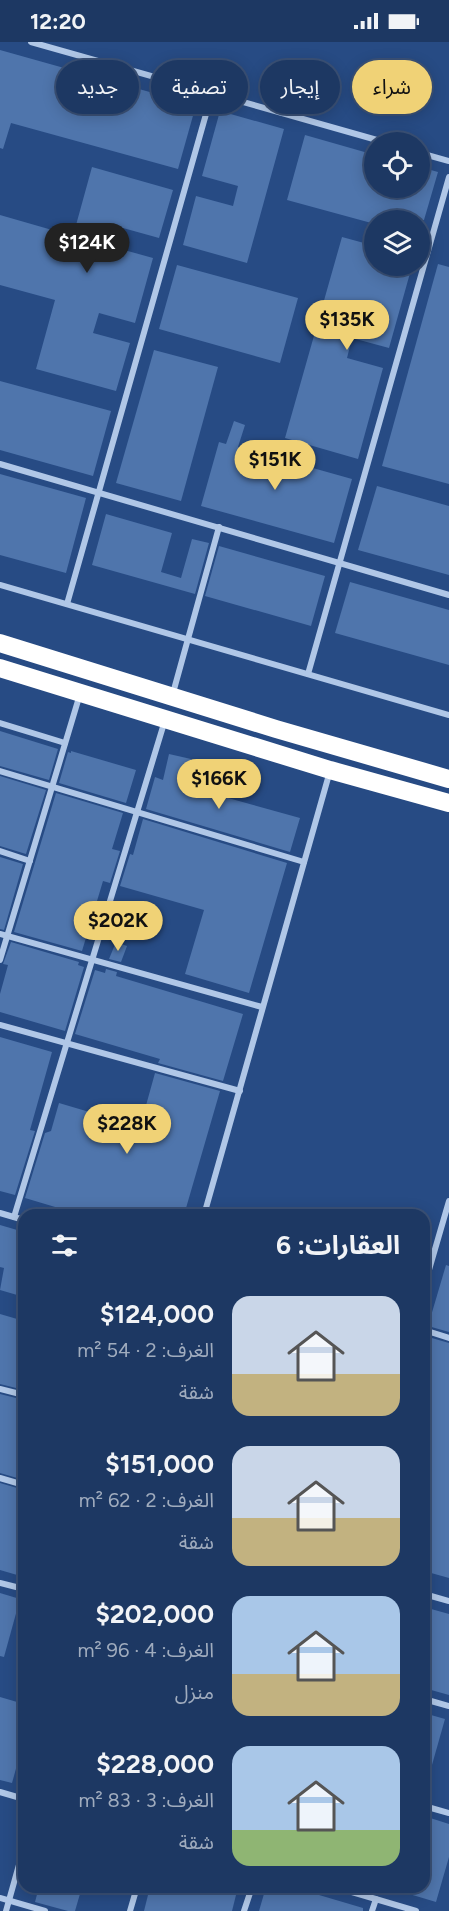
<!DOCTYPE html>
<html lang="ar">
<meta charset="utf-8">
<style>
body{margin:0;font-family:Figtree,"Noto Sans Arabic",sans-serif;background:#253f69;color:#f1f3f6;direction:rtl;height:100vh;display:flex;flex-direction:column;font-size:22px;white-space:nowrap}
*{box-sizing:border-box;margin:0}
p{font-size:20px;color:#a0acbe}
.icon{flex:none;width:33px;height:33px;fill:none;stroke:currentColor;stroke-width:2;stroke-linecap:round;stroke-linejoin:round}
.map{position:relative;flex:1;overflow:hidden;direction:ltr}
.panel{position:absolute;left:18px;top:1167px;width:412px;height:684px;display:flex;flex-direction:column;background:#1d3863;border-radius:18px;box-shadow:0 3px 15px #0003,0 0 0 2px #3b5278;direction:rtl}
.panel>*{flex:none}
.guide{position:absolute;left:18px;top:18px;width:414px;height:54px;direction:rtl;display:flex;gap:12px}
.tools{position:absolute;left:364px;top:90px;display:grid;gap:12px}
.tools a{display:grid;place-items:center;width:66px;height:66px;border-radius:50%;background:#1d3863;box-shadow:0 3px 15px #0003,0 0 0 2px #3b5278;font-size:30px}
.price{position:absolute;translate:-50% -51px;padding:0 14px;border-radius:21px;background:#f0d276;color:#111;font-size:20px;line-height:39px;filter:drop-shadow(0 2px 3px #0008)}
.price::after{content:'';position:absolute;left:50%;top:36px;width:18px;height:14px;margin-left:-9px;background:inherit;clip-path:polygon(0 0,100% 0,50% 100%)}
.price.active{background:#222;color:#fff}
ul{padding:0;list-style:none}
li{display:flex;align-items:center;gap:18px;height:150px;padding:0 30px}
li span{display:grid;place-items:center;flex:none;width:168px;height:120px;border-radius:18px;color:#555}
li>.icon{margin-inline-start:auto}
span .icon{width:72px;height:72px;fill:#fffc;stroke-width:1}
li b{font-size:26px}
h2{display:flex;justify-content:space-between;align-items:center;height:72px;padding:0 30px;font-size:26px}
.chip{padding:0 21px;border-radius:27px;background:#1d3863;box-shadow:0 3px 15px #0003,0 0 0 2px #3b5278;font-size:21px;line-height:54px}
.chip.active{background:#f0d276;color:#111}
.status{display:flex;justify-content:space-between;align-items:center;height:42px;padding:0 30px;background:#1d3863;direction:ltr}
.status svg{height:16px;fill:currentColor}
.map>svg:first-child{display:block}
.building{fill:#4f75ac}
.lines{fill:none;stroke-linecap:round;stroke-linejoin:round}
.street{stroke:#b0c7e7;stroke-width:6}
.highway{stroke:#fff;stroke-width:18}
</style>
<div class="status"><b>12:20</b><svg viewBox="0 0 49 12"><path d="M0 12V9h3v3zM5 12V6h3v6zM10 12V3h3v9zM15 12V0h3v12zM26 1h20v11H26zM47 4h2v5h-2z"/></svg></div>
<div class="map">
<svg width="449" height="1869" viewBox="0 0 449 1869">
<rect width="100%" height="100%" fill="#274b84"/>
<g class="building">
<polygon points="0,8 196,63 178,127 11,81 3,107 0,106"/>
<polygon points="220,69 284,87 247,221 183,203 196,154 233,164 238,144 202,134"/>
<polygon points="305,93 375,113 375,146 420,146 420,125 438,130 424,178 375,178 375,182 287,158"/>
<polygon points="92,125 173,148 159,196 123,186 117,206 153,216 135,281 99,271 93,291 130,301 116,349 36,327 55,258 0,243 0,173 73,194"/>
<polygon points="342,195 375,204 375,224 412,224 389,306 352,296 347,316 383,326 358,417 285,396"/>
<polygon points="438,222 449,225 449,442 382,424"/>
<polygon points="177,223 298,256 280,321 159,287"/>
<polygon points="154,308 218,325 181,459 116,441"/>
<polygon points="0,339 111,369 93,434 0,408"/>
<polygon points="234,379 245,383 238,405 352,437 334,501 201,464 219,400 226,402"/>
<polygon points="0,432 86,456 66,531 0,513"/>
<polygon points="377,444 449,464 449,533 358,508"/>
<polygon points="106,472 172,491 161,530 181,536 192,497 209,501 195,552 92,523"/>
<polygon points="219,504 325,534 311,584 205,554"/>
<polygon points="350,540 449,568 449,623 335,591"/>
<polygon points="0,689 58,707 49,738 0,724"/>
<polygon points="71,709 136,728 126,761 59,741 68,710 71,711"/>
<polygon points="169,712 191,717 185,744 300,776 290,810 146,767 155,735 163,738"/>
<polygon points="0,734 46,748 26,812 0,804"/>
<polygon points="56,751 123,771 112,807 120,809 110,841 103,839 82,909 14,890"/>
<polygon points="143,777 287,821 249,951 185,932 204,868 120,844 130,812 133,813"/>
<polygon points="0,815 23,822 4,888 0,887"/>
<polygon points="11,900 79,920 78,923 84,925 65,989 0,970 0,952 8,923 3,922"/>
<polygon points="116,900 127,904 121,920 109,917"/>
<polygon points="106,927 117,930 116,934 243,972 223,1039 158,1021 160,1017 75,992 95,928 105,931"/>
<polygon points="0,995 52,1010 30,1088 35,1089 15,1153 0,1149"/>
<polygon points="155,1031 220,1049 184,1173 82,1173 25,1156 45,1091 51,1089 59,1061 140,1085"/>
<polygon points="0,1183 24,1190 24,1255 0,1248 4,1226 0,1225"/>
<polygon points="446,1223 449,1224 449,1290 428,1284"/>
<polygon points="0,1272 24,1279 24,1348 0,1342"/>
<polygon points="425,1294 449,1301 449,1536 424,1529"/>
<polygon points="0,1352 24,1358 24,1438 0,1431"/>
<polygon points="0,1441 24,1448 24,1535 0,1528"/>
<polygon points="0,1551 20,1557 4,1615 0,1614"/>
<polygon points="424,1565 449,1572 449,1653 424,1646"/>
<polygon points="0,1655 24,1662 24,1698 12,1741 0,1738"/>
<polygon points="424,1671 445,1677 428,1737 424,1737"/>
<polygon points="424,1774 449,1782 449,1815 436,1860 396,1848 396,1845 424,1845"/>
<polygon points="39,1845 82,1845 75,1869 68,1869 35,1860"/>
<polygon points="150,1845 238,1845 232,1869 144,1869"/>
<polygon points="266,1845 292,1845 363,1866 363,1869 259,1869"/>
</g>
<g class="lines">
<g class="street">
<polyline points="31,0 384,100"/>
<polyline points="420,111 449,119"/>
<polyline points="0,422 449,553"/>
<polyline points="0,543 449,673"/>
<polyline points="67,562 212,51"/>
<polyline points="308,632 449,135"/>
<polyline points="173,651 219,485"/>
<polyline points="0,681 65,701"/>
<polyline points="0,729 304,820"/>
<polyline points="0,809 30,819"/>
<polyline points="0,892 262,965"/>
<polyline points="0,918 80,652"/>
<polyline points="0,983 240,1049"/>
<polyline points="0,1171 24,1178"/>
<polyline points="204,1173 330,729"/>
<polyline points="14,1175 165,678"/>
<polyline points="424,1245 449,1159"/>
<polyline points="424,1288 449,1296"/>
<polyline points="0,1347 24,1353"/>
<polyline points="0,1436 24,1443"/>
<polyline points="0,1541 24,1547"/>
<polyline points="424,1552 449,1559"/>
<polyline points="424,1657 449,1664"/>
<polyline points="0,1750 24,1757"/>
<polyline points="424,1764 449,1771"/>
<polyline points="335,1845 416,1869"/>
<polyline points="0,1856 45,1869"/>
<polyline points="6,1869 24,1805"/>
<polyline points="130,1869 137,1845"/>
<polyline points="244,1869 252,1845"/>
<polyline points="372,1869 376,1857"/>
</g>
<g class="highway">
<polyline points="0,601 276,687 449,737"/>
<polyline points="0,626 330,728 449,761"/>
</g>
</g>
</svg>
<div class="tools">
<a><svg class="icon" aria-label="locate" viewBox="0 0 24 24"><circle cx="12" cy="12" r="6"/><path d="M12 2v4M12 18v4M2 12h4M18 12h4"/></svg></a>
<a><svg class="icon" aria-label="layers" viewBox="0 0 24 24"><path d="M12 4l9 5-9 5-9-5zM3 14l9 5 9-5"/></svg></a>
</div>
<b class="price active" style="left:87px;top:232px">$124K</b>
<b class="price" style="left:347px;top:309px">$135K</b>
<b class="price" style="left:275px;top:449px">$151K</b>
<b class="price" style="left:219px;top:768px">$166K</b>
<b class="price" style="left:118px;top:910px">$202K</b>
<b class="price" style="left:127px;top:1113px">$228K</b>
<div class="guide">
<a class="chip active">شراء</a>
<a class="chip">إيجار</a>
<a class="chip">تصفية</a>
<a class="chip">جديد</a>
</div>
<section class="panel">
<h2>العقارات: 6<svg class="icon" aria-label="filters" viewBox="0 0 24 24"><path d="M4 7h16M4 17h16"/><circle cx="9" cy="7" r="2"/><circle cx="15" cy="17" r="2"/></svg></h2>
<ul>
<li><span style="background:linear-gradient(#c9d6e8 65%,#c2b280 0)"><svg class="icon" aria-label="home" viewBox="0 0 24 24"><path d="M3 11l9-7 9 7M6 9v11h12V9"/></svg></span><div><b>$124,000</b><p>الغرف: 2 · 54 m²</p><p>شقة</p></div></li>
<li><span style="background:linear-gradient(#c9d6e8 60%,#c2b280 0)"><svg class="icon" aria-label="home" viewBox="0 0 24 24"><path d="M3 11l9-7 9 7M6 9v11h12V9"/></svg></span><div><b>$151,000</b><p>الغرف: 2 · 62 m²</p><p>شقة</p></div></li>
<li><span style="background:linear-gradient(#a9c7e8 65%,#c2b280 0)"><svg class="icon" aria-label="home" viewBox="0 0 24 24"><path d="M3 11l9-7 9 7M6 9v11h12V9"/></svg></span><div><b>$202,000</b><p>الغرف: 4 · 96 m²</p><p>منزل</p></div></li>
<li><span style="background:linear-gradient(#a9c7e8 70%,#8fb573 0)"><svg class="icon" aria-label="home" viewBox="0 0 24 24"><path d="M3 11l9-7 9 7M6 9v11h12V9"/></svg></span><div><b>$228,000</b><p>الغرف: 3 · 83 m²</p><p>شقة</p></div></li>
</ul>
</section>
</div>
